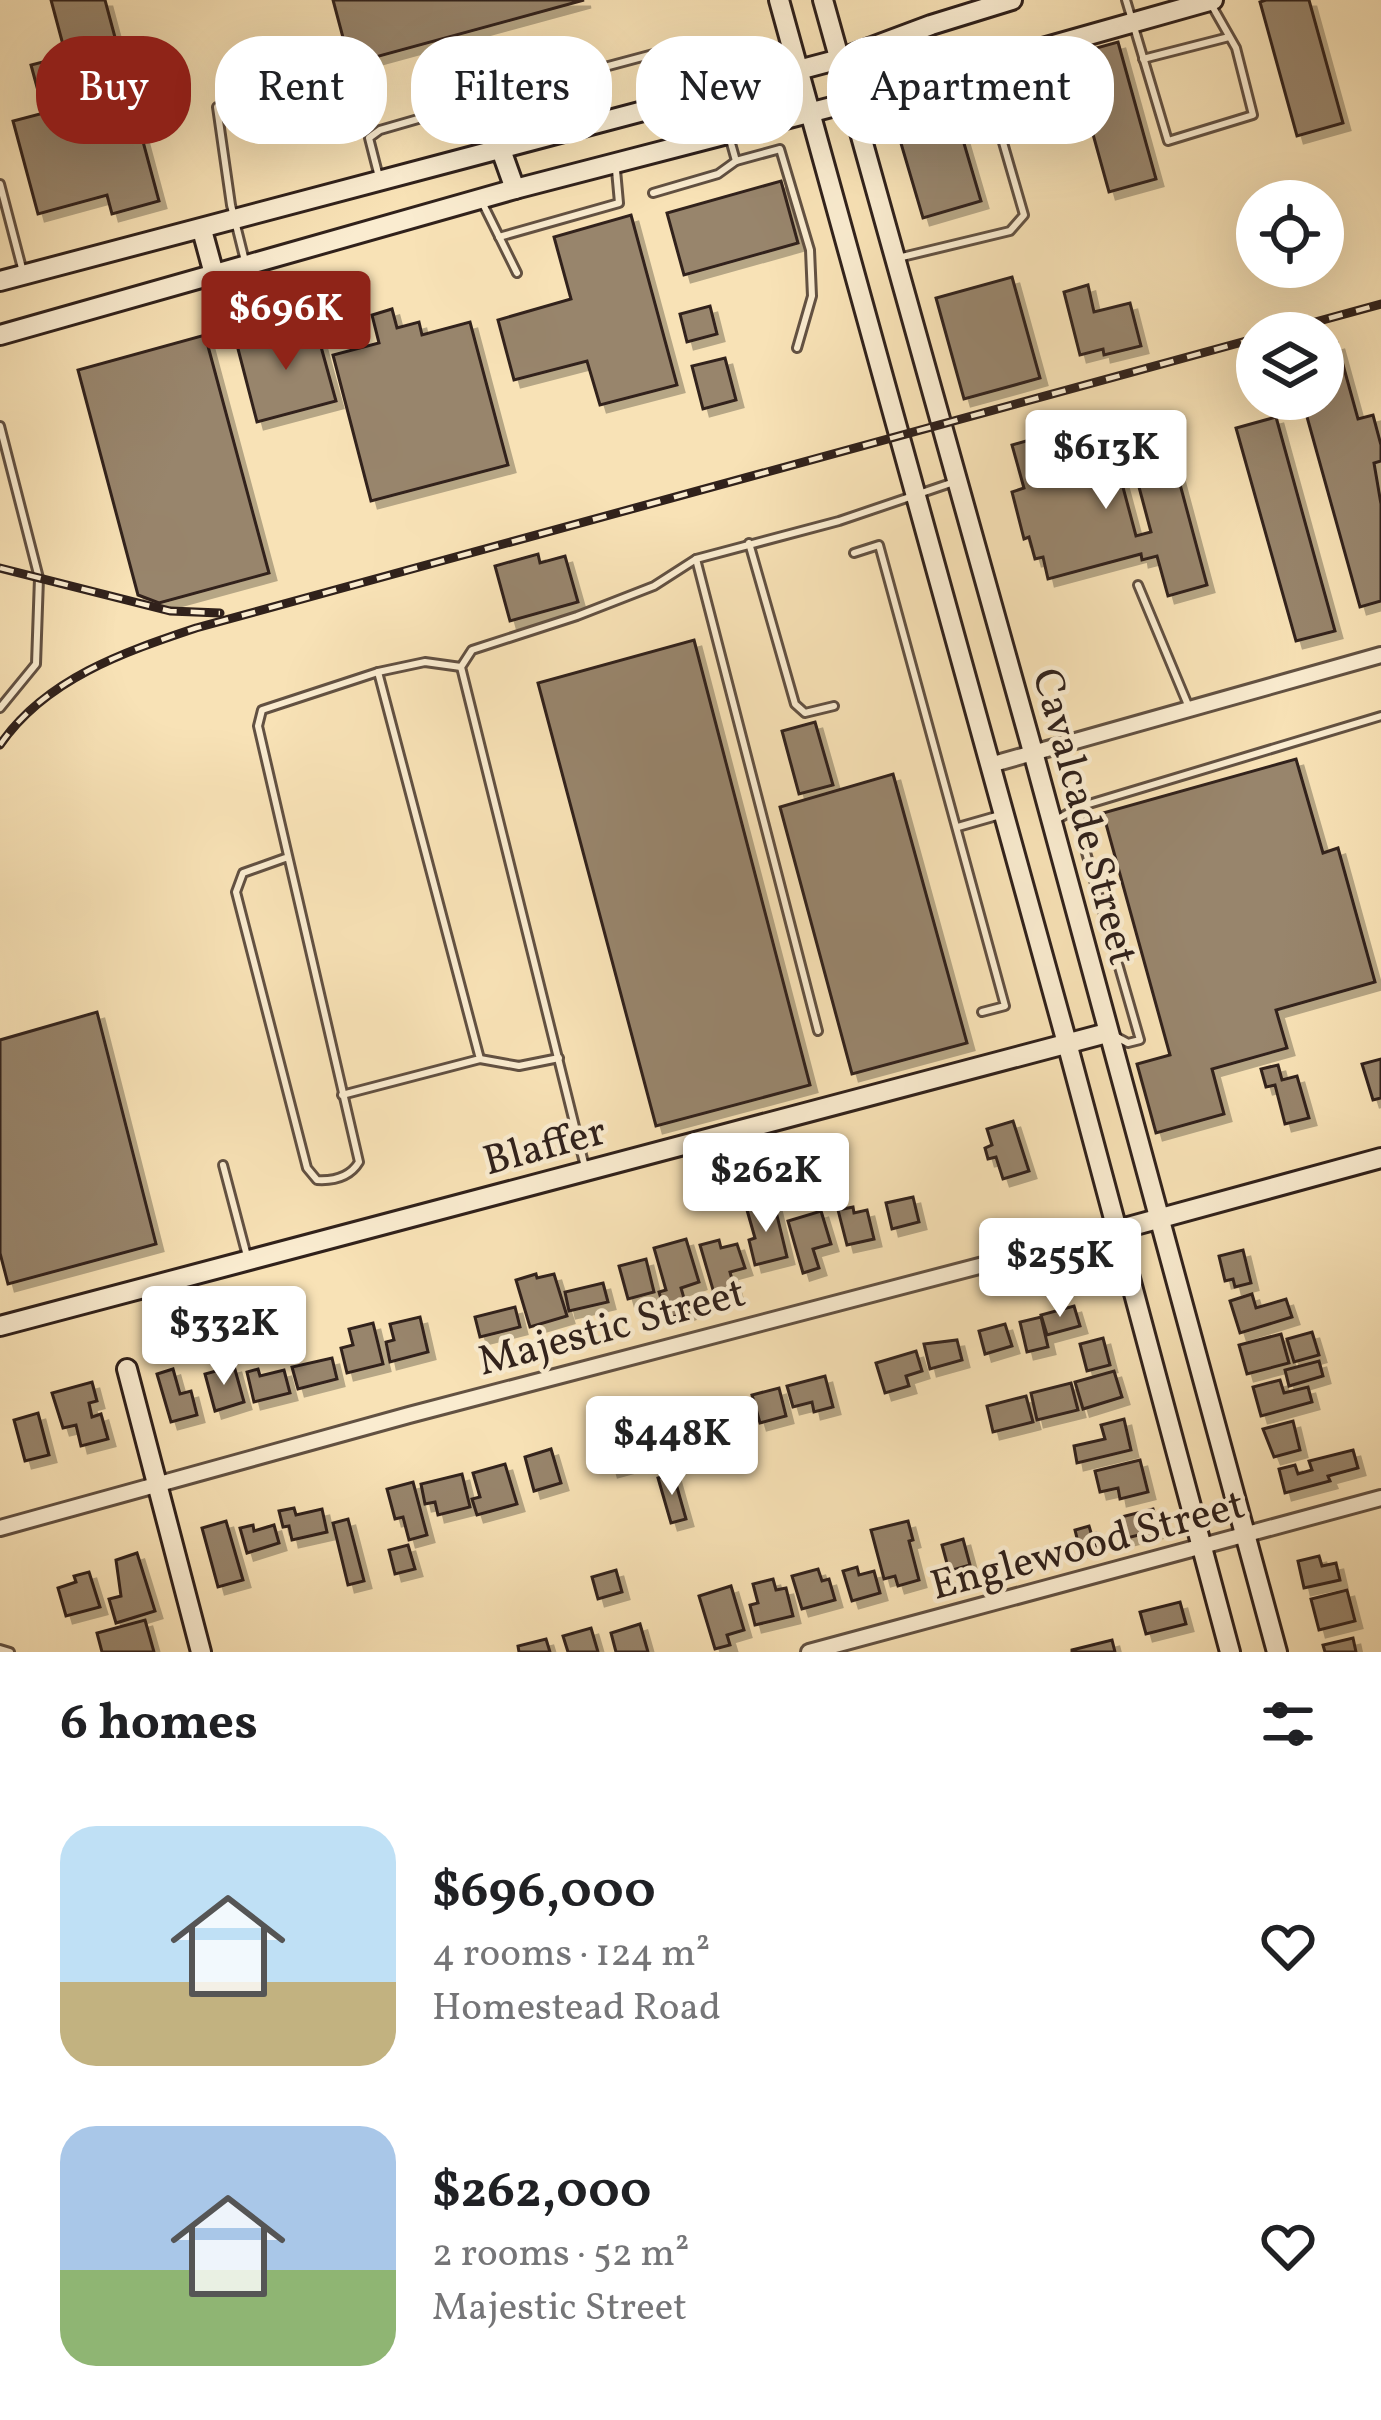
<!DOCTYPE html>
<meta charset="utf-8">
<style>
body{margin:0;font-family:Vollkorn,serif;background:#f2f2f2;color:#202124;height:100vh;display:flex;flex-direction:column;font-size:45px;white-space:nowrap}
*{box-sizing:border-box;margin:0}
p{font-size:39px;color:#757577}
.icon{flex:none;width:66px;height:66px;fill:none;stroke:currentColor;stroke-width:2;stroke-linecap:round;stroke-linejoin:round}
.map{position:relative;height:1652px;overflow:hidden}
.sheet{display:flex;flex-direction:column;background:#fff;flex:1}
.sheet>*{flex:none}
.guide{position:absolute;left:36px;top:36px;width:1311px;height:108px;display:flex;gap:24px}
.buttons{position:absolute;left:1236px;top:180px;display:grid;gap:24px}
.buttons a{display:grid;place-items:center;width:108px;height:108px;border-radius:50%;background:#fff;box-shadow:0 12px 48px #0002;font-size:60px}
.price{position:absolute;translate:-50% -102px;padding:0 27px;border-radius:12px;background:#fff;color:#222;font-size:39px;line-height:78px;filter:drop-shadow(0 3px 6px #0008)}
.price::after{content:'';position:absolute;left:50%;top:72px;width:36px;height:27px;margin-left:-18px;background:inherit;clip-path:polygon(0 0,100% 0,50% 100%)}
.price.active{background:#8f2418;color:#fff}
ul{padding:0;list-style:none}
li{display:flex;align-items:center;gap:36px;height:300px;padding:0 60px}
li span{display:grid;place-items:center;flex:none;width:336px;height:240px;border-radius:36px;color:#555}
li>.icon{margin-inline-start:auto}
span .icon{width:144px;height:144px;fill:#fffc;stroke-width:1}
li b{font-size:51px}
h2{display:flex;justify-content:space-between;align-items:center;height:144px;padding:0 60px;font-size:51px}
.chip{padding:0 42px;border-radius:48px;background:#fff;box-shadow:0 12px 48px #0002;font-size:42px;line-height:108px}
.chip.active{background:#8f2418;color:#fff}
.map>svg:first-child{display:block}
.building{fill:#98856c;stroke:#30211b;stroke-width:3;filter:url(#shadow)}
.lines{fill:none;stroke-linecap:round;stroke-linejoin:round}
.lane-casing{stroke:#625142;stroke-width:12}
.street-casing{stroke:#625142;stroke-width:20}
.secondary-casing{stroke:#30211b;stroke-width:24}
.lane{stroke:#faecd0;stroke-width:6}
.street{stroke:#faecd0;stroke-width:14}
.secondary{stroke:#faecd0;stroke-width:18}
.rail-casing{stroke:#30211b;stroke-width:9}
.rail{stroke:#faecd0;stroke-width:4.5;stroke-dasharray:14;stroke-linecap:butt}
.labels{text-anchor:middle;stroke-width:9;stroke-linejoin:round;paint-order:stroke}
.street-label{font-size:42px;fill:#30211b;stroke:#faecd0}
</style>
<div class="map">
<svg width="1381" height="1652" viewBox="0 0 1381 1652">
<defs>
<filter id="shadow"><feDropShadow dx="7" dy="7" stdDeviation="0" flood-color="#0004"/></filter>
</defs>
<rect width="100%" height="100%" fill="#f8e2b6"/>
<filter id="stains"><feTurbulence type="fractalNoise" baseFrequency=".00167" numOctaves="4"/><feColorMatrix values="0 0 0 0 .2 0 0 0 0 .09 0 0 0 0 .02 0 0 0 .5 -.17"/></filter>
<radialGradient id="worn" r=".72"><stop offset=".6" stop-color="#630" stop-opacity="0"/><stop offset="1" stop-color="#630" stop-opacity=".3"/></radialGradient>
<g class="building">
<polygon points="51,0 105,0 159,201 112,214 107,195 38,214 13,121 44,113 31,65 66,56"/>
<polygon points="333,0 584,0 350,64"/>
<polygon points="1266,0 1309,0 1343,123 1297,136 1260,2"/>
<polygon points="1118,42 1156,179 1109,192 1071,55"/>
<polygon points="953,106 981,201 923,218 895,123"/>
<polygon points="781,181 798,243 684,275 667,213"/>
<polygon points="631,215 677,385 600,405 587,361 514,380 498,320 571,299 554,237"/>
<polygon points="1012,277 1040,378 964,399 936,298"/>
<polygon points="1088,285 1094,312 1130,303 1141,346 1104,355 1103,349 1080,355 1064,292"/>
<polygon points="710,306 717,334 687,342 680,314"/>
<polygon points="392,309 397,328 419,322 422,335 470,322 508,465 371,501 333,355 379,343 372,315"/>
<polygon points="315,325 336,401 257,422 237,345"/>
<polygon points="205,335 269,573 159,603 138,595 78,370"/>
<polygon points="1337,343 1358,419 1373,415 1381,445 1381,461 1374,463 1381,504 1381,601 1360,607 1302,399 1323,399 1323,347"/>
<polygon points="725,358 736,400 703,409 692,366"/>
<polygon points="1276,417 1335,631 1296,641 1236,428"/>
<polygon points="1166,432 1207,585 1168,596 1157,556 1142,560 1141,554 1048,579 1043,557 1035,559 1029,537 1024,539 1012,492 1024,488 1012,445 1040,437 1047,463 1112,446 1136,536 1151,532 1127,442"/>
<polygon points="538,554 540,563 565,556 578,602 510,621 495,566"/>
<polygon points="694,640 810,1085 656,1126 538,683"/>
<polygon points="815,722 833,785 799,794 782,731"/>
<polygon points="1296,759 1323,853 1338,848 1375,982 1276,1010 1287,1048 1212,1069 1224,1114 1156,1133 1137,1064 1170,1055 1103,813"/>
<polygon points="893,774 967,1043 852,1074 780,807"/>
<polygon points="97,1012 156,1244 8,1284 0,1253 0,1040"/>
<polygon points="1381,1059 1381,1098 1373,1100 1362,1064"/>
<polygon points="1278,1065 1282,1080 1297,1076 1309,1118 1285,1124 1275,1085 1266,1087 1261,1069"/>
<polygon points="1013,1121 1029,1171 1003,1179 996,1157 988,1159 985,1148 992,1145 987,1129"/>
<polygon points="913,1197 919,1222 892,1229 886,1203"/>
<polygon points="774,1203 787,1257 755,1265 749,1240 755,1238 747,1210"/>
<polygon points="853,1207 854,1213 867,1210 874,1239 847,1245 838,1210"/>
<polygon points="821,1211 831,1244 813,1249 819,1268 803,1273 788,1221"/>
<polygon points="686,1239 699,1282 681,1288 688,1312 667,1319 659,1292 666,1290 654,1248"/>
<polygon points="719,1240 721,1248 737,1244 745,1268 730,1272 736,1294 716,1300 700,1245"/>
<polygon points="1243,1250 1251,1283 1235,1287 1233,1279 1225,1281 1219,1256"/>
<polygon points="646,1259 654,1292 628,1299 619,1266"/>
<polygon points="536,1274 537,1278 554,1274 567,1316 530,1327 516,1280"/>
<polygon points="603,1283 608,1302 569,1311 565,1292"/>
<polygon points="1252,1294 1256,1308 1286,1299 1292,1317 1240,1333 1230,1301"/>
<polygon points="1074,1306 1080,1326 1047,1335 1041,1315"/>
<polygon points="515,1307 520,1327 480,1337 475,1317"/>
<polygon points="420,1317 428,1352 390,1362 386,1342 394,1340 390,1324"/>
<polygon points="1041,1317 1048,1347 1027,1352 1020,1322"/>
<polygon points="373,1323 383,1364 347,1373 341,1348 353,1345 349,1329"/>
<polygon points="1005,1324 1012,1346 985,1354 979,1331"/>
<polygon points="1312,1332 1319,1355 1294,1362 1287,1339"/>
<polygon points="1281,1334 1289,1363 1247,1374 1239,1345"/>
<polygon points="1103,1338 1110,1365 1087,1371 1080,1344"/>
<polygon points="957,1340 962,1360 930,1369 924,1344"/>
<polygon points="916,1351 922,1371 906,1376 909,1386 885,1393 876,1363"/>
<polygon points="332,1358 337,1379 298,1389 292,1367"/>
<polygon points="1319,1361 1323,1376 1289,1386 1285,1370"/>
<polygon points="234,1366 244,1402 215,1411 205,1374"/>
<polygon points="173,1369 180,1394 191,1391 197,1415 171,1422 157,1374"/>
<polygon points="258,1369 260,1376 284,1370 290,1393 254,1402 247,1372"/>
<polygon points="1114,1371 1122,1397 1083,1409 1075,1382"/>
<polygon points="825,1376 833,1407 814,1412 812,1402 793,1407 787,1386"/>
<polygon points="1280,1380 1284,1393 1308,1387 1312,1402 1261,1416 1253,1387"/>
<polygon points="92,1382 97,1401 89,1403 92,1417 101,1414 108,1439 81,1446 76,1425 63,1428 52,1393"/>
<polygon points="1071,1383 1078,1410 1037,1420 1031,1393"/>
<polygon points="779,1388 786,1416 760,1423 752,1395"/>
<polygon points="1026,1396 1033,1422 993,1432 987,1406"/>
<polygon points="38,1413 49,1455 25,1461 14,1420"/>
<polygon points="689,1416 695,1441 668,1447 663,1422"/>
<polygon points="1124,1419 1131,1450 1077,1463 1074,1446 1105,1439 1101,1425"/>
<polygon points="1293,1421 1300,1450 1274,1457 1263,1429"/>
<polygon points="648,1431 655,1458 611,1470 604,1444"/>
<polygon points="551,1449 561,1483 534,1491 525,1457"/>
<polygon points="1353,1450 1358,1468 1328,1476 1330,1481 1285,1493 1279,1469 1295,1465 1298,1474 1312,1470 1309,1461"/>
<polygon points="1140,1460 1148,1492 1120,1499 1118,1488 1100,1492 1095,1471"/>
<polygon points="505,1464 517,1504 477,1515 472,1499 480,1497 473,1473"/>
<polygon points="673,1473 686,1519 671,1523 658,1478"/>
<polygon points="462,1474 470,1507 438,1515 435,1502 425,1504 421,1484"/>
<polygon points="413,1482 427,1535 409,1540 403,1517 395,1519 387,1489"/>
<polygon points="294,1508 296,1515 322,1509 327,1532 292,1540 289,1526 283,1527 279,1511"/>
<polygon points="1153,1509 1159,1530 1127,1538 1121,1517"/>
<polygon points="348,1519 364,1581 348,1585 333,1523"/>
<polygon points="226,1521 243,1580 218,1587 202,1528"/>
<polygon points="908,1521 913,1540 909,1541 919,1580 898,1586 895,1576 884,1579 871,1530"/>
<polygon points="253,1525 254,1531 274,1525 279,1543 247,1553 240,1528"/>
<polygon points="1089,1526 1095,1546 1080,1550 1075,1530"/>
<polygon points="963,1539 970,1565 949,1571 942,1545"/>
<polygon points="408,1545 415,1569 395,1574 389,1550"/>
<polygon points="137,1553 155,1611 116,1623 109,1599 121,1596 116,1560"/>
<polygon points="1319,1556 1322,1566 1336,1563 1340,1580 1304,1588 1298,1561"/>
<polygon points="857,1567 859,1575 874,1571 880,1593 852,1601 843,1571"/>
<polygon points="818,1569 822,1581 829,1579 835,1600 802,1609 792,1576"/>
<polygon points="616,1570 622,1592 598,1599 592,1577"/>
<polygon points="89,1572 100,1607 66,1616 58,1588 76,1582 74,1576"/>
<polygon points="773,1579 776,1590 786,1588 793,1616 755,1625 750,1605 758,1603 753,1584"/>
<polygon points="731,1586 744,1630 727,1635 730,1645 715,1649 699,1596"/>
<polygon points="1347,1590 1355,1621 1319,1630 1311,1599"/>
<polygon points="1180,1602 1186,1624 1146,1634 1140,1612"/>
<polygon points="145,1620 154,1652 102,1652 97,1633"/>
<polygon points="640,1624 648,1652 616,1652 611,1633"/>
<polygon points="591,1628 598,1652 568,1652 563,1636"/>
<polygon points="1353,1638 1356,1652 1325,1652 1323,1645"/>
<polygon points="546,1639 550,1652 519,1652 518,1646"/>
<polygon points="1112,1640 1115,1652 1072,1652 1072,1650"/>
</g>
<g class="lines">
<g class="lane-casing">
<g id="lane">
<polyline points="1126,0 1168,141 1253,115 1236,48 1211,4"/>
<polyline points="1143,59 1229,37"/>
<polyline points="217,107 231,205 245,261"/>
<polyline points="729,136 736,161"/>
<polyline points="527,137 515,91 672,49 685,96"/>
<polyline points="379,177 369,138 380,130 515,91"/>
<polyline points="0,184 23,272"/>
<polyline points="653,193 718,174 736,161 780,149 810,250 812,296 797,348"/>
<polyline points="482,202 517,273"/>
<polyline points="499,237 619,203 616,170"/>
<polyline points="898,258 1010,231 1024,215 982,70"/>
<polyline points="0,426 39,578 36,664 0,708"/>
<polyline points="749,543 795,704 805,713 834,706"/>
<polyline points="854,553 879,545 1005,1006 982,1012"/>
<polyline points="696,559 818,1031"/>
<polyline points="1138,585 1188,705"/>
<polyline points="1056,820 1079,807"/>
<polyline points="958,827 1000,815"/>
<path d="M288,857l-45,16 -7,19 71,276 10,12c17,1 33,-3 42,-18l-101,-436 4,-16 116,-38 47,-10 36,5"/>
<polyline points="1115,1036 1128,1043 1140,1040 1083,842 1079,807 1381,716"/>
<polyline points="480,1059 519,1066 559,1058"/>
<polyline points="342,1095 480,1059 378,672"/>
<polyline points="223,1165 247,1256"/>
<polyline points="585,1167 461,667 472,650 577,616 654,586 696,559 839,521 954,482"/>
<polyline points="0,1649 10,1652"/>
</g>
</g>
<g class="street-casing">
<g id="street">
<polyline points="990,765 1381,655"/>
<polyline points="0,1528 409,1415 1117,1230"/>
<polyline points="809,1652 1381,1498"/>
</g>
</g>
<g class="secondary-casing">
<g id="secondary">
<polyline points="779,0 1067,1043 1230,1652"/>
<polyline points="823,0 1033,752 1277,1652"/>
<polyline points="500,147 515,189"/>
<polyline points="202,230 214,274"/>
<polyline points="0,281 840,59 931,25 1012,0"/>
<polyline points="0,335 515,189 851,102 1213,0"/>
<polyline points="1117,1230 1381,1158"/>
<polyline points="0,1326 1107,1033"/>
<polyline points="127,1369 201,1652"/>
</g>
</g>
<use href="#lane" class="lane"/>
<use href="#street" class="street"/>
<use href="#secondary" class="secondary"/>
<g class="rail-casing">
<g id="rail">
<polyline points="1275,333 1381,304"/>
<polyline points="0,568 170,611 220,613"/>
<path d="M0,745c45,-66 124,-93 196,-117l1061,-290"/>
</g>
</g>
<use href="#rail" class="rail"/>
</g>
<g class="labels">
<g class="street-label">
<text transform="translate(1087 816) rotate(75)" y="15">Cavalcade Street</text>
<text transform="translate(544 1144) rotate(-15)" y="15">Blaffer</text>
<text transform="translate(611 1325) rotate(-15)" y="15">Majestic Street</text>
<text transform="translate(1087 1543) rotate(-15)" y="15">Englewood Street</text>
</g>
</g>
<rect width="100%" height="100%" filter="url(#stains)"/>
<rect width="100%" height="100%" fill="url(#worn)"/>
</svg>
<div class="buttons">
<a><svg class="icon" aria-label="locate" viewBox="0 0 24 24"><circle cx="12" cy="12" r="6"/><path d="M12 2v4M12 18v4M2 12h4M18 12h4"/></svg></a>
<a><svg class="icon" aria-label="layers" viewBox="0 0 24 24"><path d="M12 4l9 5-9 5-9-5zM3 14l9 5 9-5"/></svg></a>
</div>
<b class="price active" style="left:286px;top:373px">$696K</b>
<b class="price" style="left:1106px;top:512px">$613K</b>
<b class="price" style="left:766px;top:1235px">$262K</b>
<b class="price" style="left:1060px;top:1320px">$255K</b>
<b class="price" style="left:224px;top:1388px">$332K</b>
<b class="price" style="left:672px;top:1498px">$448K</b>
<div class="guide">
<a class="chip active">Buy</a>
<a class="chip">Rent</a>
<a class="chip">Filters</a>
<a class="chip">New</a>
<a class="chip">Apartment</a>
</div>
</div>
<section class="sheet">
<h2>6 homes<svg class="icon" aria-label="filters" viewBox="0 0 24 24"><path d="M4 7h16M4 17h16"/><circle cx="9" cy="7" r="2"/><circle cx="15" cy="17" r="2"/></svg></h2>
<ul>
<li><span style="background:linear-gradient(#bfe0f5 65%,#c2b280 0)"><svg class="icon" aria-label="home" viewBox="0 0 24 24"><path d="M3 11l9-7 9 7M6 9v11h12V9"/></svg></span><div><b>$696,000</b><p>4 rooms · 124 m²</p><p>Homestead Road</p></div><svg class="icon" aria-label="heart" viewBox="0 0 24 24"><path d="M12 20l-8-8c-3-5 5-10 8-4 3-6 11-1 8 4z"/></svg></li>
<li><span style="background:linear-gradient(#a9c7e8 60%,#8fb573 0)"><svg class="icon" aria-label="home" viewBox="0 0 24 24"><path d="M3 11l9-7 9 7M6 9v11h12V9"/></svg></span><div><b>$262,000</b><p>2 rooms · 52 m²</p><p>Majestic Street</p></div><svg class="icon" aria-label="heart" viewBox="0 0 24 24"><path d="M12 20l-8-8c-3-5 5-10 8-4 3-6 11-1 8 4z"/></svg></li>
</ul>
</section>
